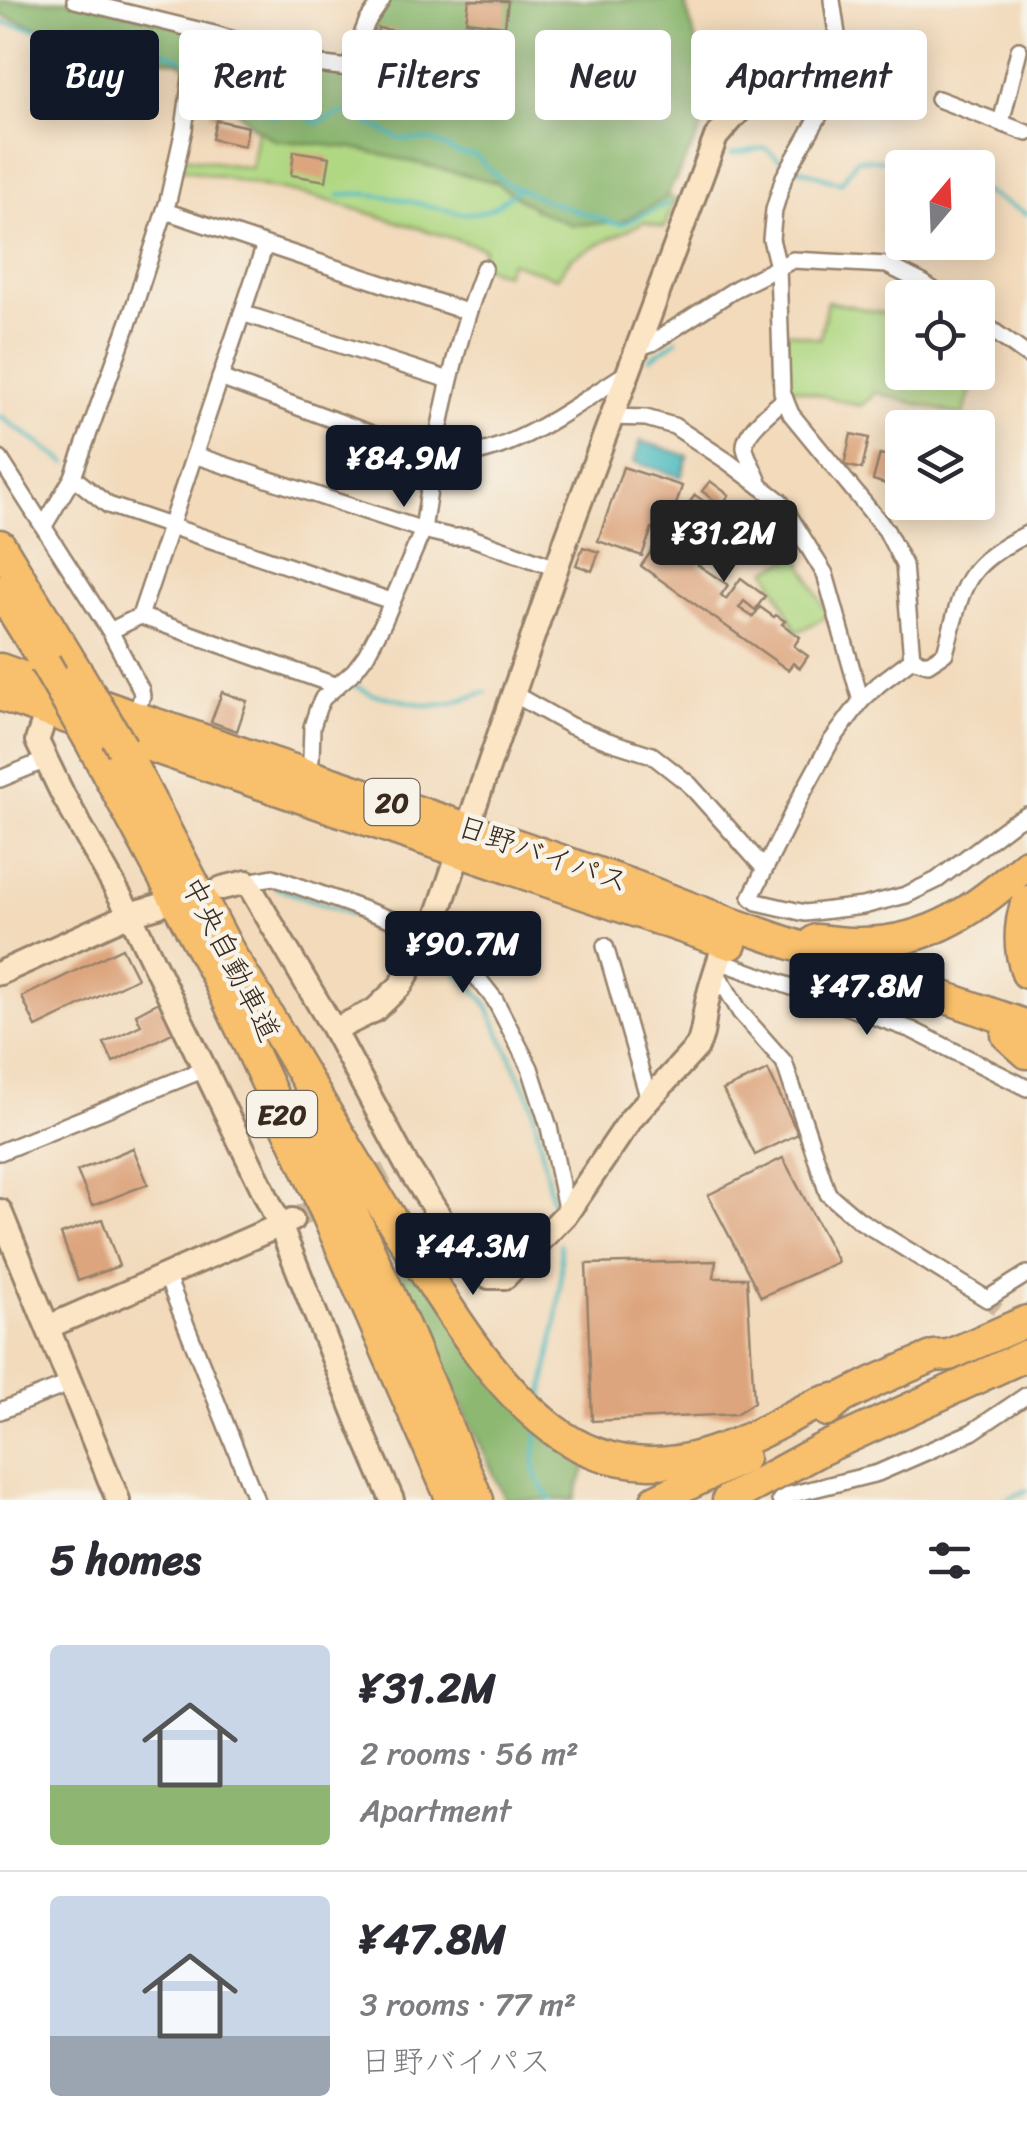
<!DOCTYPE html>
<meta charset="utf-8">
<style>
body{margin:0;font-family:Sriracha,"Klee One",sans-serif;background:#f7f7f7;color:#2b2b33;height:100vh;display:flex;flex-direction:column;font-size:38px;white-space:nowrap}
*{box-sizing:border-box;margin:0}
p{font-size:32px;color:#7c7c81}
.icon{flex:none;width:55px;height:55px;fill:none;stroke:currentColor;stroke-width:2;stroke-linecap:round;stroke-linejoin:round}
.map{position:relative;height:1500px;overflow:hidden}
.panel{display:flex;flex-direction:column;background:#fff;flex:1}
.panel>*{flex:none}
.hud{position:absolute;left:30px;top:30px;width:968px;height:90px;display:flex;gap:20px}
.needle{width:65px;rotate:19deg}
.controls{position:absolute;left:885px;top:150px;display:grid;gap:20px}
.controls a{display:grid;place-items:center;width:110px;height:110px;border-radius:10px;background:#fff;box-shadow:0 5px 25px #0003;font-size:50px}
.price{position:absolute;translate:-50% -85px;padding:0 22px;border-radius:10px;background:#111827;color:#fff;font-size:32px;line-height:65px;filter:drop-shadow(0 2px 5px #0008)}
.price::after{content:'';position:absolute;left:50%;top:60px;width:30px;height:22px;margin-left:-15px;background:inherit;clip-path:polygon(0 0,100% 0,50% 100%)}
.price.on{background:#222;color:#fff}
ul{padding:0;list-style:none}
li{display:flex;align-items:center;gap:30px;height:250px;padding:0 50px}
li+li{border-top:2px solid #e1e1e2}
li span{display:grid;place-items:center;flex:none;width:280px;height:200px;border-radius:10px;color:#555}
li>.icon{margin-inline-start:auto}
span .icon{width:120px;height:120px;fill:#fffc;stroke-width:1}
li b{font-size:42px}
h2{display:flex;justify-content:space-between;align-items:center;height:120px;padding:0 50px;font-size:42px}
.pill{padding:0 35px;border-radius:10px;background:#fff;box-shadow:0 5px 25px #0003;font-size:35px;line-height:90px}
.pill.on{background:#111827;color:#fff}
.map>svg:first-child{display:block}
.green{fill:#b0d883;stroke:#768150;stroke-width:2.5}
.forest{fill:#8cb871;stroke:#647148;stroke-width:2.5}
.water{fill:#49b9bf;stroke:#42726e;stroke-width:2.5}
.lines{fill:none;stroke-linecap:round;stroke-linejoin:round}
.stream{stroke:#49b9bf;stroke-width:4}
.building{fill:#dda57e}
.street-tunnel{stroke:#cdb79c;stroke-width:15;stroke-dasharray:15 8;stroke-linecap:butt}
.secondary-tunnel{stroke:#cdb79c;stroke-width:22;stroke-dasharray:22 11;stroke-linecap:butt}
.street-casing{stroke:#96826c;stroke-width:20}
.secondary-casing{stroke:#96826c;stroke-width:28}
.highway-casing{stroke:#96826c;stroke-width:35}
.street{stroke:#fff;stroke-width:15}
.secondary{stroke:#fce5c4;stroke-width:22}
.highway{stroke:#f8bf6c;stroke-width:30}
.highway-bridge-casing{stroke:#96826c;stroke-width:35;stroke-linecap:butt}
.highway-bridge{stroke:#f8bf6c;stroke-width:30}
.labels{text-anchor:middle;stroke-width:9;stroke-linejoin:round;paint-order:stroke}
.shield{fill:#f7f3e8;stroke:#73665b;stroke-width:2.5}
.shield-label{font-size:28px;font-weight:bold;fill:#3b2a1e}
.street-label{font-size:30px;fill:#3b2a1e;stroke:#f7f3e8}
</style>
<div class="map">
<svg width="1027" height="1500" viewBox="0 0 1027 1500">
<rect width="100%" height="100%" fill="#f7f3e8"/>
<filter id="ink" filterUnits="userSpaceOnUse"><feTurbulence type="fractalNoise" baseFrequency=".01" numOctaves="2"/><feDisplacementMap in="SourceGraphic" scale="20" xChannelSelector="R" yChannelSelector="G"/><feConvolveMatrix kernelMatrix="1 2 1 2 8 2 1 2 1" color-interpolation-filters="sRGB"/></filter>
<filter id="wash" filterUnits="userSpaceOnUse"><feTurbulence type="fractalNoise" baseFrequency=".0048" numOctaves="4" result="noise"/><feDisplacementMap in="SourceGraphic" scale="40" xChannelSelector="R" yChannelSelector="G"/><feGaussianBlur stdDeviation="2.25" result="paint"/><feColorMatrix in="noise" values="0 0 0 0 0 0 0 0 0 0 0 0 0 0 0 0 0 1.4 0 .05"/><feComposite in="paint" operator="in"/></filter>
<g filter="url(#wash)">
<rect width="100%" height="100%" fill="#f2dabb"/>
<g class="green">
<polygon points="204,67 503,141 675,199 664,228 644,222 571,258 557,278 510,262 505,274 478,265 484,248 316,197 182,169 184,157 251,168 258,125 250,112 197,97"/>
<polygon points="827,301 892,315 892,327 902,331 902,372 976,373 963,416 874,392 871,398 860,406 787,386 785,331 820,339"/>
<polygon points="798,555 828,616 797,632 767,570"/>
</g>
<g class="forest">
<polygon points="0,0 75,0 349,68 367,22 371,0 684,0 714,105 665,199 621,222 572,225 536,210 495,182 354,148 275,140 255,128 227,101 180,62 88,44 0,15"/>
<polygon points="365,1198 534,1422 586,1466 574,1500 506,1500"/>
</g>
<polygon class="water" points="641,441 688,456 681,477 634,462"/>
<g class="lines">
<g class="stream">
<polyline points="0,22 35,29 93,51 149,45 182,59"/>
<path d="M221,77c17,18 35,22 52,39l26,-4 17,11 30,-11 54,27 33,2 24,12 19,3 27,26 50,21 60,20 10,1 46,-21"/>
<polyline points="731,154 765,148 784,163"/>
<polyline points="797,168 841,183 857,159 921,162 933,168"/>
<polyline points="978,189 1027,214"/>
<path d="M339,196c26,-9 90,11 120,17 31,2 36,-6 59,-24"/>
<polyline points="650,359 677,340"/>
<polyline points="0,416 67,463"/>
<polyline points="492,456 511,449"/>
<polyline points="444,468 463,463"/>
<polyline points="353,685 372,694 430,706 452,703 486,692"/>
<polyline points="275,887 407,934"/>
<polyline points="433,949 485,1001 532,1102 555,1215"/>
<path d="M542,1402c8,-53 23,-104 18,-158"/>
<path d="M538,1431c-4,33 -9,43 14,69"/>
<polyline points="1006,1500 1027,1490"/>
</g>
</g>
<g id="blocks">
<g class="building">
<polygon points="469,0 508,1 505,26 466,21"/>
<polygon points="378,28 397,31 393,54 374,51"/>
<polygon points="213,104 224,107 221,117 210,114"/>
<polygon points="216,120 248,127 244,146 212,139"/>
<polygon points="294,151 330,157 326,181 291,175"/>
<polygon points="851,434 869,438 862,469 844,465"/>
<polygon points="901,450 902,450 902,495 896,493 898,488 873,480 880,454 899,459"/>
<polygon points="623,467 682,486 667,533 652,528 642,556 598,541"/>
<polygon points="710,481 729,495 721,506 702,491"/>
<polygon points="695,495 722,514 729,505 737,511 731,520 755,538 742,557 717,539 698,565 728,585 721,595 726,599 741,578 765,596 755,610 744,601 739,608 753,617 760,607 774,617 776,615 785,621 782,624 800,637 794,646 808,656 800,668 793,663 788,670 641,566 654,547 661,553 670,540 692,556 708,533 681,514"/>
<polygon points="583,547 599,552 592,571 576,565"/>
<polygon points="222,692 247,701 237,731 211,722"/>
<polygon points="122,948 137,978 36,1027 22,997"/>
<polygon points="159,1002 174,1032 113,1062 104,1043 141,1025 136,1014"/>
<polygon points="768,1070 798,1134 755,1155 723,1090"/>
<polygon points="133,1148 148,1184 92,1206 77,1171"/>
<polygon points="783,1158 838,1262 761,1297 708,1195"/>
<polygon points="102,1219 119,1266 78,1281 61,1234"/>
<polygon points="716,1261 714,1278 747,1278 754,1402 736,1414 592,1421 586,1264"/>
</g>
</g>
</g>
<g filter="url(#ink)">
<use href="#blocks" fill-opacity="0" stroke="#96826c" stroke-width="2.5"/>
<g class="lines">
<polyline class="street-tunnel" points="987,1299 1027,1338"/>
<polyline class="secondary-tunnel" points="292,1220 387,1173"/>
<g class="street-casing">
<g id="street">
<polyline points="75,0 214,34 272,51"/>
<polyline points="832,0 839,48 844,60 843,74 784,177 774,210 771,239 778,267 782,392 791,414 886,530 904,565 912,659 879,684 861,701"/>
<polyline points="938,99 1027,133"/>
<polyline points="1001,123 1019,50"/>
<polyline points="165,211 467,312"/>
<polyline points="242,313 449,380"/>
<polyline points="978,320 1027,355"/>
<polyline points="637,348 652,343 737,288 793,260 887,265 923,283 945,298"/>
<path d="M220,378l214,79c12,-65 26,-127 50,-189"/>
<polyline points="611,417 646,418 674,426 727,461 780,501 825,574 861,701 830,743 800,798 751,897 757,902 805,913 863,906 906,895 937,880 1012,823 1027,815"/>
<polyline points="194,455 423,530 452,537 469,537 556,568"/>
<polyline points="0,459 110,631 141,690 142,696 135,717"/>
<polyline points="73,477 108,505 391,601"/>
<path d="M760,486c-3,-12 -13,-27 -15,-38 -2,-16 28,-39 40,-49"/>
<polyline points="44,526 73,477 133,310 168,201 184,129 191,77 201,59 280,54 316,64 349,68 367,22 382,0"/>
<polyline points="140,616 265,245"/>
<polyline points="110,631 140,616 337,686"/>
<path d="M912,659l16,5 17,-11c19,-68 15,-85 82,-119"/>
<polyline points="512,693 571,726 608,741 652,755 689,784 764,868"/>
<path d="M307,774l4,-15 1,-32 6,-19 5,-10 31,-27 12,-16 17,-32 40,-93 11,-73c72,4 134,-48 193,-84"/>
<polyline points="0,779 46,760"/>
<polyline points="247,882 273,877 404,924 431,934 465,962 495,1000 530,1068 549,1127 567,1213"/>
<polyline points="605,946 649,1100"/>
<polyline points="719,961 912,1030 1027,1088"/>
<polyline points="715,970 740,1012 784,1062 828,1194 859,1220 987,1299 1027,1274"/>
<polyline points="0,1152 205,1069"/>
<polyline points="166,1275 256,1500"/>
<polyline points="0,1411 71,1383"/>
<polyline points="780,1500 789,1495 878,1473 972,1432 1027,1395"/>
</g>
</g>
<g class="secondary-casing">
<g id="secondary">
<polyline points="47,711 37,741 63,795 130,914 280,1225 363,1433 392,1500"/>
<path d="M222,888l25,-6 87,148 72,134 63,99 20,14h16l62,-64 64,-94 66,-72c7,-13 6,-25 9,-40 4,-22 12,-43 19,-64"/>
<polyline points="0,973 130,914 158,906"/>
<polyline points="334,1030 375,1010 401,985 431,934 567,537 716,137 747,102 833,56 839,48"/>
<polyline points="0,1211 118,1500"/>
<polyline points="48,1327 292,1220"/>
</g>
</g>
<g class="highway-casing">
<g id="highway">
<polyline points="0,545 79,675"/>
<polyline points="0,590 45,663"/>
<polyline points="0,669 135,717 523,847 637,887 725,921 1027,1026"/>
<polyline points="0,695 731,944"/>
<polyline points="89,739 217,977 304,1162 452,1500"/>
<polyline points="122,747 243,978"/>
<path d="M1027,901c-8,24 -9,48 0,72"/>
<path d="M816,940c15,1 31,4 46,3 71,-1 115,-35 165,-79"/>
<path d="M236,963c63,102 121,205 186,305 37,57 75,118 129,160 28,22 62,34 98,35 42,1 86,-17 123,-36 23,-12 44,-26 70,-29"/>
<polyline points="1007,1035 1027,1053"/>
<polyline points="314,1128 407,1333 478,1500"/>
<polyline points="827,1411 842,1398 876,1381 934,1356 949,1355 1027,1321"/>
<polyline points="656,1500 743,1458"/>
<polyline points="728,1500 820,1450 1027,1355"/>
</g>
</g>
<use href="#street" class="street"/>
<use href="#secondary" class="secondary"/>
<use href="#highway" class="highway"/>
<g class="highway-bridge-casing">
<g id="highway-bridge">
<polyline points="45,663 89,739"/>
<polyline points="79,675 122,747"/>
</g>
</g>
<use href="#highway-bridge" class="highway-bridge"/>
</g>
</g>
<g class="labels">
<g class="shield">
<rect x="364.5" y="779" width="55" height="46" rx="8"/>
<rect x="247" y="1091" width="70" height="46" rx="8"/>
</g>
<g class="shield-label">
<text x="392" y="812">20</text>
<text x="282" y="1124">E20</text>
</g>
<g class="street-label">
<text transform="translate(543 854) rotate(19)" y="10">日野バイパス</text>
<text transform="translate(231 959) rotate(63)" y="10">中央自動車道</text>
</g>
</g>
</svg>
<div class="controls">
<a><svg class="needle" viewBox="-14 -14 28 28"><path d="M0-13l5 13h-10z" fill="#e53935"/><path d="M0 13l5-13h-10z" fill="#7c7c81"/></svg></a>
<a><svg class="icon" aria-label="locate" viewBox="0 0 24 24"><circle cx="12" cy="12" r="6"/><path d="M12 2v4M12 18v4M2 12h4M18 12h4"/></svg></a>
<a><svg class="icon" aria-label="layers" viewBox="0 0 24 24"><path d="M12 4l9 5-9 5-9-5zM3 14l9 5 9-5"/></svg></a>
</div>
<b class="price" style="left:404px;top:510px">¥84.9M</b>
<b class="price on" style="left:724px;top:585px">¥31.2M</b>
<b class="price" style="left:463px;top:996px">¥90.7M</b>
<b class="price" style="left:867px;top:1038px">¥47.8M</b>
<b class="price" style="left:473px;top:1298px">¥44.3M</b>
<div class="hud">
<a class="pill on">Buy</a>
<a class="pill">Rent</a>
<a class="pill">Filters</a>
<a class="pill">New</a>
<a class="pill">Apartment</a>
</div>
</div>
<section class="panel">
<h2>5 homes<svg class="icon" aria-label="filters" viewBox="0 0 24 24"><path d="M4 7h16M4 17h16"/><circle cx="9" cy="7" r="2"/><circle cx="15" cy="17" r="2"/></svg></h2>
<ul>
<li><span style="background:linear-gradient(#c9d6e8 70%,#8fb573 0)"><svg class="icon" aria-label="home" viewBox="0 0 24 24"><path d="M3 11l9-7 9 7M6 9v11h12V9"/></svg></span><div><b>¥31.2M</b><p>2 rooms · 56 m²</p><p>Apartment</p></div></li>
<li><span style="background:linear-gradient(#c9d6e8 70%,#9aa5b1 0)"><svg class="icon" aria-label="home" viewBox="0 0 24 24"><path d="M3 11l9-7 9 7M6 9v11h12V9"/></svg></span><div><b>¥47.8M</b><p>3 rooms · 77 m²</p><p>日野バイパス</p></div></li>
</ul>
</section>
